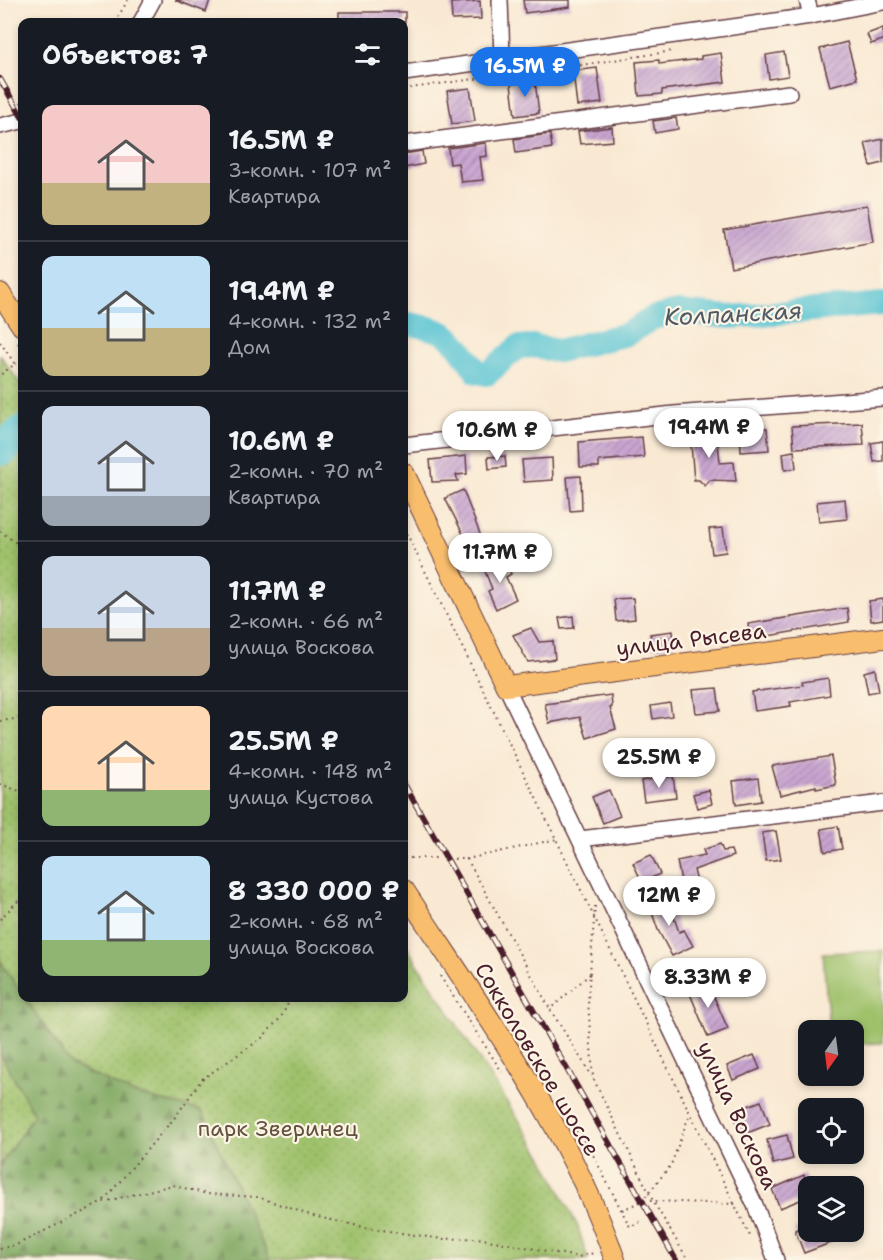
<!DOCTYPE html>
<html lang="ru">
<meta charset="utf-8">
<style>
body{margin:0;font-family:"Shantell Sans",sans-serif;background:#20242c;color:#f1f3f6;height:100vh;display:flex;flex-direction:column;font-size:22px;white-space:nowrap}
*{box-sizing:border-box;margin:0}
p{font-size:20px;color:#9ea1a6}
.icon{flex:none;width:33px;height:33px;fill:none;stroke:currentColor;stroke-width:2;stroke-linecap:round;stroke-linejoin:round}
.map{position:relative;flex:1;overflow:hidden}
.sheet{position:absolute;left:18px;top:18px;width:390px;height:984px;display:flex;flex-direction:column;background:#171b24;border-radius:12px;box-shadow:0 3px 9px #0003}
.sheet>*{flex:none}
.needle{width:39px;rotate:194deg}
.fabs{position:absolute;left:798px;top:1020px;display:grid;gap:12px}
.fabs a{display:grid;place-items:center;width:66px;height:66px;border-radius:12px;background:#171b24;box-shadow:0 3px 9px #0003;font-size:30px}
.price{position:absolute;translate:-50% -51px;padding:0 14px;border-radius:21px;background:#fff;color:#222;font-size:20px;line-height:39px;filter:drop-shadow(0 2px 3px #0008)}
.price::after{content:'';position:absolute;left:50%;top:36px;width:18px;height:14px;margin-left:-9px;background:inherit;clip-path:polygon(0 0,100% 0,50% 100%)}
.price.active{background:#1a73e8;color:#fff}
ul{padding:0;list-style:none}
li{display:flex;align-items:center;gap:18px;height:150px;padding:0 24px}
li+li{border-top:2px solid #363941}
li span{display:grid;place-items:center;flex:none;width:168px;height:120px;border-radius:12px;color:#555}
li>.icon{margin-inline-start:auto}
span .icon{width:72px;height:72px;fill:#fffc;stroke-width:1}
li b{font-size:26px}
h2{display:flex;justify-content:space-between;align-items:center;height:72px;padding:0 24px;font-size:26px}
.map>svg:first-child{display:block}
.grass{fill:url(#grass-dots);stroke:#74704b;stroke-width:1.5}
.forest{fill:url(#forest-firs);stroke:#646345;stroke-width:1.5}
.pitch{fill:#9ec16b;stroke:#74704b;stroke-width:1.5}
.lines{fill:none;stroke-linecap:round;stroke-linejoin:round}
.stream{stroke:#5ac5d4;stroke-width:4}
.river{stroke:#5ac5d4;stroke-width:24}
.building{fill:url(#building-hatch)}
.minor-casing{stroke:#643d44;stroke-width:18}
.major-casing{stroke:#643d44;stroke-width:22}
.path{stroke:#643d44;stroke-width:2;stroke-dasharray:1.5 4.5;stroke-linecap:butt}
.minor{stroke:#fff;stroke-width:15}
.major{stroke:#f9be6d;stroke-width:20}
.rail-casing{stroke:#4a1f2b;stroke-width:6}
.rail{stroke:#fcf5e5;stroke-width:4;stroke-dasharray:11;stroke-linecap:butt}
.labels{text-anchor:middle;stroke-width:4.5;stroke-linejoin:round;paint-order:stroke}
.street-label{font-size:22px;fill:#4a1f2b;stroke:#fcf5e5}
.park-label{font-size:22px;fill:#63503e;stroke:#fcf5e5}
.water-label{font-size:24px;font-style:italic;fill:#505966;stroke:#fcf5e5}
</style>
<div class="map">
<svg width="883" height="1260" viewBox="0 0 883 1260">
<defs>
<pattern id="grass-dots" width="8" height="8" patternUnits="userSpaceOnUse" patternTransform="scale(1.5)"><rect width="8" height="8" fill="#9ec16b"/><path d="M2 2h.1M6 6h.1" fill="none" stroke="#8aa55d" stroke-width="1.8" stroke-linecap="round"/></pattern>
<pattern id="forest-firs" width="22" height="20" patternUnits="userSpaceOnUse" patternTransform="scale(1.5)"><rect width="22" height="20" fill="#7ea75f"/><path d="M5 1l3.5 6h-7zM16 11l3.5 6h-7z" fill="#69874f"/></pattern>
<pattern id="building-hatch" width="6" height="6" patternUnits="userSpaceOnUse" patternTransform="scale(1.5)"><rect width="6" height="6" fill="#c9a6d1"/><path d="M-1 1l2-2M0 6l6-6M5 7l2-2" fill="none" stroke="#a587aa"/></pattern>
</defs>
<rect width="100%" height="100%" fill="#fcf5e5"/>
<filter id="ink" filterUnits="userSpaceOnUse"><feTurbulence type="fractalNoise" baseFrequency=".0167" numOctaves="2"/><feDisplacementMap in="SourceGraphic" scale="12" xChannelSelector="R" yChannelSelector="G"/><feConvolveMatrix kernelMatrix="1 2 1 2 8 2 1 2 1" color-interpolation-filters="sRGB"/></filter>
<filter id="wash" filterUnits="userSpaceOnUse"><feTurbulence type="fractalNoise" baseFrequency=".008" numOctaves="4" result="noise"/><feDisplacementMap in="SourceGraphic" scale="24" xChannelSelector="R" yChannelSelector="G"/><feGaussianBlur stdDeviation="1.35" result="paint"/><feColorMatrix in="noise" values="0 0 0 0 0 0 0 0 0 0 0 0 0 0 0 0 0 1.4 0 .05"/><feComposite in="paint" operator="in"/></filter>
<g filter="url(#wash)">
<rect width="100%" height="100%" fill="#f9e9d3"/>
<polygon class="grass" points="0,355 22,386 22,998 404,998 404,943 544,1159 578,1227 588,1260 0,1260"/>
<polygon class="forest" points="0,961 70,1064 132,1093 202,1111 270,1260 0,1260 0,1165 34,1115 0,1053"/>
<polygon class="pitch" points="883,951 883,1043 854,1044 854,1030 829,1030 823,953"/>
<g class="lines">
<polyline class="stream" points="12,434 10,426 14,420 22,420"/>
<g class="river">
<path d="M404,323c47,8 45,10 73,49l10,2 31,-27 16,-1 24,5 69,-17 26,-16 25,-6 52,5 153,-13"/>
<polyline points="0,454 6,453 12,446 12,434 22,427"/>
</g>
</g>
<g id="blocks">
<g class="building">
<polygon points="175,0 210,0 206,12"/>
<polygon points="523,0 570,0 570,7 525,13"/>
<polygon points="480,1 481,19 452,20 451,3"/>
<rect x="339" y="12" width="66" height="10"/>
<polygon points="883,28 883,40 871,44 867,34"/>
<polygon points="847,42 857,79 830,86 820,49"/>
<polygon points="784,52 788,76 769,79 766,55"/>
<polygon points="721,53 725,82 662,90 662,94 639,96 636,62 659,60 659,64 701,59 701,56"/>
<polygon points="597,68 602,103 577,106 573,71"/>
<polygon points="535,81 539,113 515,116 511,84"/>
<polygon points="470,88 475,121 452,124 447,91"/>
<polygon points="676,118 678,129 655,133 653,121"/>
<polygon points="612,127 613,141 580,144 578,131"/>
<polygon points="550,134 552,148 516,153 514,139"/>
<polygon points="883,139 883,163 871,166 865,143"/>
<polygon points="486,143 487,156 480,157 483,180 461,182 458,163 450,164 448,148"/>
<polygon points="422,151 424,164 404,168 404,154"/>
<polygon points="867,205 873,242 731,268 724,230"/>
<polygon points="862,423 864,445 794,448 792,426"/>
<polygon points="767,428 769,450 741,452 740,429"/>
<polygon points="717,432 720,463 734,462 736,481 710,480 705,486 699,480 694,480 690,433"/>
<polygon points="642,437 644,457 599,461 599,467 580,467 579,442"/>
<polygon points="883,441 883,461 874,462 871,443"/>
<polygon points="794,451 796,468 785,470 783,453"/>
<polygon points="466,456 467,474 456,475 458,481 432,482 430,460"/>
<polygon points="505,456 506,467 489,469 488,457"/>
<polygon points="552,458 553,480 524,482 522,460"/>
<polygon points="581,476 582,510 570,511 567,477"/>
<polygon points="463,490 485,547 472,552 445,498"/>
<polygon points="845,499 847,519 819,522 817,502"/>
<polygon points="723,528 726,552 712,554 709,529"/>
<polygon points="500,562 507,563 511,574 506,577 516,599 496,609 488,591 492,589 484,569"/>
<polygon points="633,598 635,619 616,621 614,599"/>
<polygon points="883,599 883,619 871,621 869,601"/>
<polygon points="847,608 849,622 750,639 748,624"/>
<polygon points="573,616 574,628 561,629 559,618"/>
<polygon points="531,628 539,642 553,641 555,659 528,662 513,635"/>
<polygon points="673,631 674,646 652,648 650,634"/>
<polygon points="875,669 879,691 868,693 864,672"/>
<polygon points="828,678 830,695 790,702 791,706 755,711 752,692 803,685 802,682"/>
<polygon points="717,688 720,711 696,713 693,690"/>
<polygon points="611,695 612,707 610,708 616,729 587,738 580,717 549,723 545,704"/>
<polygon points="670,703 672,716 653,719 651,706"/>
<polygon points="831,756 836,785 816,789 816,786 780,795 772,766"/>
<polygon points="673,776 676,797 644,801 641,781"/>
<polygon points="758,778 761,801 736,805 733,781"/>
<polygon points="609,790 620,816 603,823 592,797"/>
<polygon points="709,790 712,804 697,808 693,794"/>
<polygon points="838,826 842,849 825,852 821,829"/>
<polygon points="776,831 781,859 766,861 762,833"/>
<polygon points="720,844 723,851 731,850 733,856 694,870 697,882 682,886 677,861 705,855 703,850"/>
<polygon points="651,855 660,874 642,882 633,863"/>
<polygon points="667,897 679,932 684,930 693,946 672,956 658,930 649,904"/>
<polygon points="707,981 728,1029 708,1037 688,989"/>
<polygon points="754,1055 760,1069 733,1080 727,1066"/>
<polygon points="761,1101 770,1124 742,1135 732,1112"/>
<polygon points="787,1135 793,1159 773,1164 767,1140"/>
<polygon points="804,1175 808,1186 808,1197 780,1208 772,1189"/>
<polygon points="808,1225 808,1232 828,1232 833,1242 804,1253 795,1230"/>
</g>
</g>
</g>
<g filter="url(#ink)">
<use href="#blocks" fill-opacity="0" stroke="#643d44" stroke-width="1.5"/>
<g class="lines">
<g class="minor-casing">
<g id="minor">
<polyline points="500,0 502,58"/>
<polyline points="807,0 811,16"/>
<polyline points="141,22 153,0"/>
<polyline points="404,73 811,16 883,2"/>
<polyline points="0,126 22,121"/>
<polyline points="404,144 789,93"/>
<polyline points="404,445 674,414 883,398"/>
<polyline points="506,686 755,1205 776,1260"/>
<polyline points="580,839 883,803"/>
</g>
</g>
<g class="major-casing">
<g id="major">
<polyline points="0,293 22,326"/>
<polyline points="404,473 506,686 883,638"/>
<path d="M404,890c77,118 165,236 211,370"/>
</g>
</g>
<g class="path">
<polyline points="115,22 128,0"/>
<polyline points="503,77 673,51"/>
<polyline points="404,89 503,75"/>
<polyline points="16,107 22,102"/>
<polyline points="0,342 15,364 0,375"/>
<polyline points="18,343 22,349"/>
<polyline points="15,364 22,359"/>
<polyline points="404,528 750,1236"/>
<polyline points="0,531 22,547"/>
<polyline points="0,721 22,718"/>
<polyline points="0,784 22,792"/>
<polyline points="404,858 440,858"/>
<polyline points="454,859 467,859 557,839"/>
<polyline points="467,859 550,1009"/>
<polyline points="595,906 588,1000 593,1078 653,1201 735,1204"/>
<polyline points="0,919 22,897"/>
<polyline points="590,974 550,1009 592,1076"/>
<polyline points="440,976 502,1072"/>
<polyline points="576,1131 590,1149 630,1227 640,1222"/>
<polyline points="104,1200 176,1116 202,1079 261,1039 281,1017 291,998"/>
<polyline points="642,1201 671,1165 690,1113"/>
<polyline points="622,1210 642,1201 653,1201 688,1260"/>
<polyline points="0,1249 18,1244 103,1202 173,1185 207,1194 258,1197 313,1216 368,1228 442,1239 478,1238 578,1257 594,1253"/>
</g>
<use href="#minor" class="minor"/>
<use href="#major" class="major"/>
<g class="rail-casing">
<g id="rail">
<polyline points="0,79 22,117"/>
<polyline points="404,784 676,1260"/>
</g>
</g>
<use href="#rail" class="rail"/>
</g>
</g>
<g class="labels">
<g class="street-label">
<text transform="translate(691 639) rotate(-7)" y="8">улица Рысева</text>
<text transform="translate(538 1059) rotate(59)" y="8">Сокколовское шоссе</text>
<text transform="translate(738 1115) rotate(65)" y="8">улица Воскова</text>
</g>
<g class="park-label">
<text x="278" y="1136">парк Зверинец</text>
</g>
<g class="water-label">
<text transform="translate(733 314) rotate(-3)" y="8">Колпанская</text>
</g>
</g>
</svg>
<div class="fabs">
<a><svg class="needle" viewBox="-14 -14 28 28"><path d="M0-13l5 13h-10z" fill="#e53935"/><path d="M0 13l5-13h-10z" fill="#9ea1a6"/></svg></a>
<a><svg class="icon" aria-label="locate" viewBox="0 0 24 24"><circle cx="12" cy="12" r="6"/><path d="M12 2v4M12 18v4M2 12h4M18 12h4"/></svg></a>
<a><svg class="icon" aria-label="layers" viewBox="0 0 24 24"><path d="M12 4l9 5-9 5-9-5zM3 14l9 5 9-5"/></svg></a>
</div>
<b class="price active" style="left:525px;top:98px">16.5M ₽</b>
<b class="price" style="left:709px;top:459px">19.4M ₽</b>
<b class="price" style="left:497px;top:462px">10.6M ₽</b>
<b class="price" style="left:500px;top:584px">11.7M ₽</b>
<b class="price" style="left:659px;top:789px">25.5M ₽</b>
<b class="price" style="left:669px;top:927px">12M ₽</b>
<b class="price" style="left:708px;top:1009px">8.33M ₽</b>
<section class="sheet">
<h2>Объектов: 7<svg class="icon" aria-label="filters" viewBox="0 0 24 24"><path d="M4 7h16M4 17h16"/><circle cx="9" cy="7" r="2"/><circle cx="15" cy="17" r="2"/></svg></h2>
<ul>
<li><span style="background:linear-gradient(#f6c9c9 65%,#c2b280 0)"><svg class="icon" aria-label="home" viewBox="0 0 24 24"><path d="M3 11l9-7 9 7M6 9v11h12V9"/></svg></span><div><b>16.5M ₽</b><p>3-комн. · 107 m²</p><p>Квартира</p></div></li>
<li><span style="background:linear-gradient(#bfe0f5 60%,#c2b280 0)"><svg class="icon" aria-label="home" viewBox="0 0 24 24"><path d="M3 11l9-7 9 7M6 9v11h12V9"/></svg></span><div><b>19.4M ₽</b><p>4-комн. · 132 m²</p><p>Дом</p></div></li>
<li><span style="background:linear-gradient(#c9d6e8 75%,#9aa5b1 0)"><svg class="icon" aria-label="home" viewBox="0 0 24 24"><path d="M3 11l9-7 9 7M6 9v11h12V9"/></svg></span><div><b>10.6M ₽</b><p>2-комн. · 70 m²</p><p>Квартира</p></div></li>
<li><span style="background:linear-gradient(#c9d6e8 60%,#b9a48a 0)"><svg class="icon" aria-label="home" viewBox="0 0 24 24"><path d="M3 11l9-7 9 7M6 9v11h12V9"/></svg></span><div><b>11.7M ₽</b><p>2-комн. · 66 m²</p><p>улица Воскова</p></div></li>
<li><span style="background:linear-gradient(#ffd9b3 70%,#8fb573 0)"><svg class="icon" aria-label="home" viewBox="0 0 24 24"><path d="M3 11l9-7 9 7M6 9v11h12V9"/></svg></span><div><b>25.5M ₽</b><p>4-комн. · 148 m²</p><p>улица Кустова</p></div></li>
<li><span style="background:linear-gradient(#bfe0f5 70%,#8fb573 0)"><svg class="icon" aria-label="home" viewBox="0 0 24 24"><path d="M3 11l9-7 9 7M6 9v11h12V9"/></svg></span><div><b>8 330 000 ₽</b><p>2-комн. · 68 m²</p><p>улица Воскова</p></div></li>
</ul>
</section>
</div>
